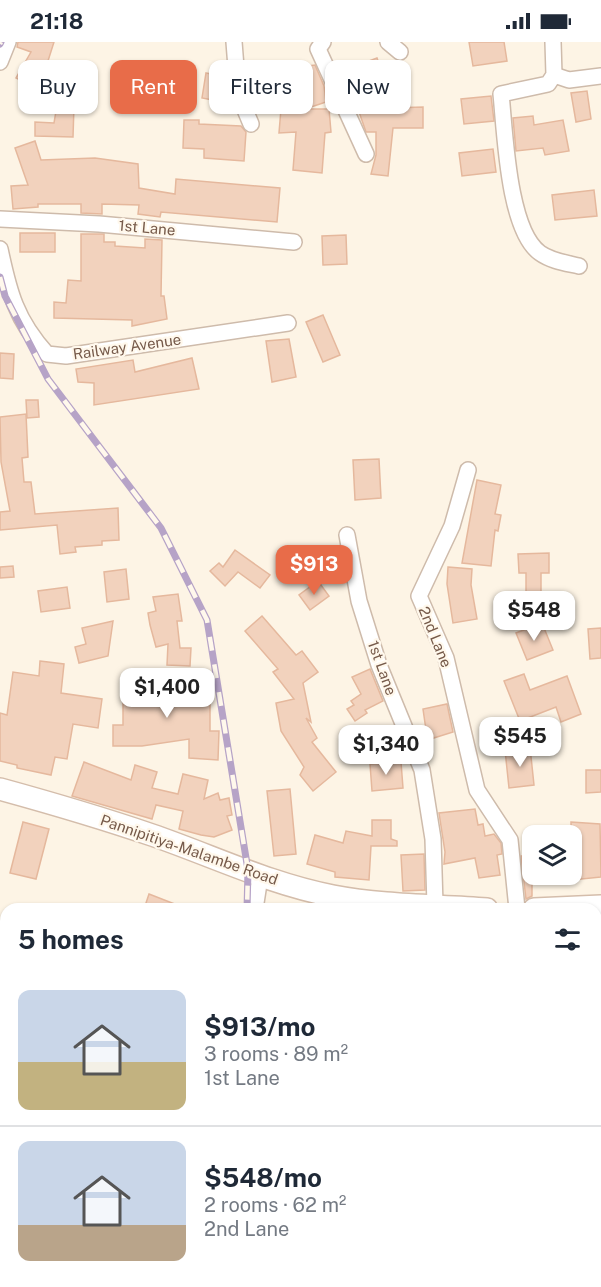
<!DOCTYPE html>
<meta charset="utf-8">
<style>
body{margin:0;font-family:"Public Sans",sans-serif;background:#f6f6f7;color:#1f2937;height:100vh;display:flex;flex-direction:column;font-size:22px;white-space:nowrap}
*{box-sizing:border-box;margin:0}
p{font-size:20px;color:#747a83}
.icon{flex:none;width:33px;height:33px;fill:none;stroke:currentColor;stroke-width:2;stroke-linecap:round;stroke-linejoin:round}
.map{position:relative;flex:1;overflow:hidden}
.side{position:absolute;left:0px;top:861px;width:602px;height:384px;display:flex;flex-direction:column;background:#fff;border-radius:18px 18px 0 0;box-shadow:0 2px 4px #0004}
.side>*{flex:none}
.banner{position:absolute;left:18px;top:18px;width:566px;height:54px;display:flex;gap:12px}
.tools{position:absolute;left:522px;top:783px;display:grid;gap:12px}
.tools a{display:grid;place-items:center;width:60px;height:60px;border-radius:12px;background:#fff;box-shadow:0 2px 4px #0004;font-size:30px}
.price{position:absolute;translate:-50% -51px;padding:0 14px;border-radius:12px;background:#fff;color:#222;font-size:20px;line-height:39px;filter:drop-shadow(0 2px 3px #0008)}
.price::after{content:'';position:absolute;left:50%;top:36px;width:18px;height:14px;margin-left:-9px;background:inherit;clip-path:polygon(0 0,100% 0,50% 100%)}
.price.on{background:#e86c49;color:#fff}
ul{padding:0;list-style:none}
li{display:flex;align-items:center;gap:18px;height:150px;padding:0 18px}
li+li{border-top:2px solid #e0e1e3}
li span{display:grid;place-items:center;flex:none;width:168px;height:120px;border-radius:12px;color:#555}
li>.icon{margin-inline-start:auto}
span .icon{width:72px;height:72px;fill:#fffc;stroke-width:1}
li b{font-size:26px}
h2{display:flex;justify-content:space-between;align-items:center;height:72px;padding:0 18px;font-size:26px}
.pill{padding:0 21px;border-radius:12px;background:#fff;box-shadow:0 2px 4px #0004;font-size:21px;line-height:54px}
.pill.on{background:#e86c49;color:#fff}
.status{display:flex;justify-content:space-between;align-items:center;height:42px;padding:0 30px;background:#fff;direction:ltr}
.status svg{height:16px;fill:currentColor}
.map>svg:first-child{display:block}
.building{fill:#f2d2bd;stroke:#e5b89d;stroke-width:1.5}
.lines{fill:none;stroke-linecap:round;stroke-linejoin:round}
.street-casing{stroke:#cebbab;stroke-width:18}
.secondary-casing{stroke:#d4bdab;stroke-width:24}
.street{stroke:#fff;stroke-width:15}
.secondary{stroke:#fff;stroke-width:21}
.rail-casing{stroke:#b6a3c7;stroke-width:7}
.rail{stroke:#fff8ec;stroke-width:4.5;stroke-dasharray:14;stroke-linecap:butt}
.labels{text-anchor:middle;stroke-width:4.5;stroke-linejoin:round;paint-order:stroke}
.street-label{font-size:15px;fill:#765a4a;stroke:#fff8ec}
</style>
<div class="status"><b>21:18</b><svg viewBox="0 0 49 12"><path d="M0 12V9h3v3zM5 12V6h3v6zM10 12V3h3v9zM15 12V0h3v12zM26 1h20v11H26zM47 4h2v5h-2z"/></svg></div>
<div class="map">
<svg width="601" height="1245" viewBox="0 0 601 1245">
<rect width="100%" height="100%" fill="#fdf4e5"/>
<g class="building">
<polygon points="18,0 54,0 41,41 29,35 26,41 16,36 31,10 17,5"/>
<polygon points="469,0 504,0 507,19 473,24"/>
<polygon points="377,16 385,38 361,47 353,25"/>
<polygon points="315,23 324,44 326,60 305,67 329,67 331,90 325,91 322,131 293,128 296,90 279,91 281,67 296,67 292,26"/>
<polygon points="127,28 175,29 171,66 130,64 131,42 127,41"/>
<polygon points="206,31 227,35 228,61 202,56"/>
<polygon points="62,34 81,37 76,64 74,64 73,95 35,94 35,80 54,81"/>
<polygon points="587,49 591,77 576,80 571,51"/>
<polygon points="491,54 494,79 464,82 461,57"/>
<polygon points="423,65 423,86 393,86 388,134 371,132 376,113 376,90 366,90 358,67"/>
<polygon points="533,74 534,83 563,78 569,109 545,113 543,106 516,109 513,76"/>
<polygon points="184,78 199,78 199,82 241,84 246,90 244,119 204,116 204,107 183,106"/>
<polygon points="35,99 41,118 95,116 138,122 139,146 175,152 176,137 280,146 277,180 161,170 160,175 138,172 139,163 102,162 102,172 81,171 81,162 38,162 38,165 13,167 11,144 28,143 15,106"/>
<polygon points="493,107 496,130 462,134 459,111"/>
<polygon points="594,148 597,174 555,178 552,153"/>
<rect x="20" y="191" width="35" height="19"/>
<polygon points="81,192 104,192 104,200 115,200 115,204 145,206 145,197 162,198 161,254 164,254 167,277 132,284 132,278 54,276 54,260 66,261 68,238 81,239"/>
<polygon points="346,193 347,222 323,223 322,194"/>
<polygon points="323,273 340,313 323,320 306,280"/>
<polygon points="289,297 296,335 272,340 266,299"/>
<polygon points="0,311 14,312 13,337 0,336"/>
<polygon points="192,316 199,347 94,363 94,341 78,340 76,327 133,318 135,330"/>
<polygon points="26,358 38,358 39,375 27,376"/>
<polygon points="26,372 28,415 22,416 24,440 31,440 35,472 118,466 119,498 102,499 102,503 75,505 76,510 60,512 57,483 0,488 0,470 10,469 1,420 0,375"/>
<polygon points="379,417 381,456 355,458 353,418"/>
<polygon points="477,438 501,443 495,472 501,473 498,489 495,488 491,524 462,521"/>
<polygon points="235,508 270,533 260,546 238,530 225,544 210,529 219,521 223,525"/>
<polygon points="549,511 549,531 541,531 541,551 526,552 526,531 519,531 518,512"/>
<polygon points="13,524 14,535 0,536 0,525"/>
<polygon points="448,525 472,527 471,543 477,577 453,581 447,542"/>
<polygon points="126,527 129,557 107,560 104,530"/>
<polygon points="318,539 329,554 310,568 299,553"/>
<polygon points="67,545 70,566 41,570 38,549"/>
<polygon points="178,552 182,579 177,579 180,606 191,606 190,624 167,623 168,602 156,605 150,583 148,571 156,569 153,555"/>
<polygon points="262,574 296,613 302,609 318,630 303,641 311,680 306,676 317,696 312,700 336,730 313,749 300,733 304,725 281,689 276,661 294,657 273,630 278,627 245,589"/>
<polygon points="113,579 108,614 79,621 75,605 86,602 82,586"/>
<polygon points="542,581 553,608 527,618 516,591"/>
<polygon points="601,586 601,616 590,617 588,587"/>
<polygon points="40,619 64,622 61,651 102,657 98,686 73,682 67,717 55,715 51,733 17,726 17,723 0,719 0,671 7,673 13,630 39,634"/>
<polygon points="370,627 383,659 365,668 367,671 355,679 347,667 354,663 351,659 361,652 352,635"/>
<polygon points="524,632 530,648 567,634 581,672 561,680 556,665 520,679 504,639"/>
<polygon points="123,642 172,642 172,649 210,649 210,689 219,689 218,718 189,716 189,697 142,704 113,704 113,683 123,683"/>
<polygon points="447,662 453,690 421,700 420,697 426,688 423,667"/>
<polygon points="530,705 534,743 509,746 505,708"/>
<polygon points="84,720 131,738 135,723 157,730 152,746 178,752 183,732 208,738 204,757 218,751 220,758 229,756 232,773 227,774 232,788 214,795 201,793 179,787 183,769 156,763 152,777 72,754"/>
<polygon points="401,720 403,746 372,749 370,722"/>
<polygon points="586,728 601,728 601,750 586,751"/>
<polygon points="290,747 296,812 274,814 267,749"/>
<polygon points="475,767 478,783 483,782 485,794 494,792 501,801 502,812 497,813 500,833 479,836 475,816 444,822 445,810 439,771"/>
<polygon points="372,778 391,778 391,797 397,799 397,804 371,804 369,838 335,835 335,830 307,822 315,793 343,801 346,789 372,794"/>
<polygon points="23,780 49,787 36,837 10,831"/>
<polygon points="571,780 600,782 601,835 572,838"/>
<polygon points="424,812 425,848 403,849 401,813"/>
<polygon points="532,812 532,854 526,857 521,814"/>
<polygon points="149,852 185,866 185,867 144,867"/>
</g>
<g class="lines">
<g class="street-casing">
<g id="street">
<polyline points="234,0 238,51 251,82"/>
<polyline points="323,0 318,7 366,112"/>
<polyline points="388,0 400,10"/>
<path d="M553,0l1,33 -6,9 -47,10c4,38 7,136 39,159 11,8 26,10 39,13"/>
<polyline points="0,20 8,0"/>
<polyline points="554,33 569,38 601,34"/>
<polyline points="0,177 99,182 294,200"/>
<path d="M0,207c9,43 16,71 47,105l19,2 222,-33"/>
<polyline points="468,428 452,484 419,554 446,616 477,748 510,798 517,867"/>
<polyline points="347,493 359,559 379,623 422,728 433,797 435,863"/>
<polyline points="255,867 260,835"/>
<polyline points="596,1118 601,1131"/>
<polyline points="0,1145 6,1142"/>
<polyline points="596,1204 601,1201"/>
<polyline points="224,1239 228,1245"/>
<polyline points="500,1245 514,1239"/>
</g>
</g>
<g class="secondary-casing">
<g id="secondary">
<path d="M0,747c51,14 102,29 152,46 61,21 118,49 181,61 52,10 102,9 154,13"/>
<polyline points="534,867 601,864"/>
</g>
</g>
<use href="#street" class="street"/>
<use href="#secondary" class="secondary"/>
<g class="rail-casing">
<g id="rail">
<polyline points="0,2 1,0"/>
<polyline points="0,235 5,254 48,337 161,486 207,578 248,828 247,867"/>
<polyline points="0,1136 6,1133"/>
</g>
</g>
<use href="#rail" class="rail"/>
</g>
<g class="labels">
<g class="street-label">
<text transform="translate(147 186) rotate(5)" y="5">1st Lane</text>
<text transform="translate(127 305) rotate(-8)" y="5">Railway Avenue</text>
<text transform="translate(435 595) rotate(68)" y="5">2nd Lane</text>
<text transform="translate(382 626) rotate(70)" y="5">1st Lane</text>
<text transform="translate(189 808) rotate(19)" y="5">Pannipitiya-Malambe Road</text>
</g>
</g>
</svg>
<div class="tools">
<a><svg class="icon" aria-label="layers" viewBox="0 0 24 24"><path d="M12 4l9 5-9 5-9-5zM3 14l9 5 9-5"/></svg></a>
</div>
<b class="price on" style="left:314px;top:554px">$913</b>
<b class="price" style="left:534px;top:600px">$548</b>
<b class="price" style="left:167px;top:677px">$1,400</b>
<b class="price" style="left:520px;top:726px">$545</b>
<b class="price" style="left:386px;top:734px">$1,340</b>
<div class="banner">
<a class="pill">Buy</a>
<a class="pill on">Rent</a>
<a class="pill">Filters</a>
<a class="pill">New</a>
</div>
<section class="side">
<h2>5 homes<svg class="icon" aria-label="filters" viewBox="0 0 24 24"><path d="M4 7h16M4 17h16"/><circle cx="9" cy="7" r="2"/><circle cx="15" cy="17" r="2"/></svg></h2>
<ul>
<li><span style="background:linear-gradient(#c9d6e8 60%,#c2b280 0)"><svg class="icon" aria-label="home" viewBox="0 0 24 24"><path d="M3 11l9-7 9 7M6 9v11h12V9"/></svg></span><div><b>$913/mo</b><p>3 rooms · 89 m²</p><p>1st Lane</p></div></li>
<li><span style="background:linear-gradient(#c9d6e8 70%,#b9a48a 0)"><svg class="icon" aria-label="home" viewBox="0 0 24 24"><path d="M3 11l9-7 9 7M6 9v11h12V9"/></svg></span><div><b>$548/mo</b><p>2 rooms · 62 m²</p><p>2nd Lane</p></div></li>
</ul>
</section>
</div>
